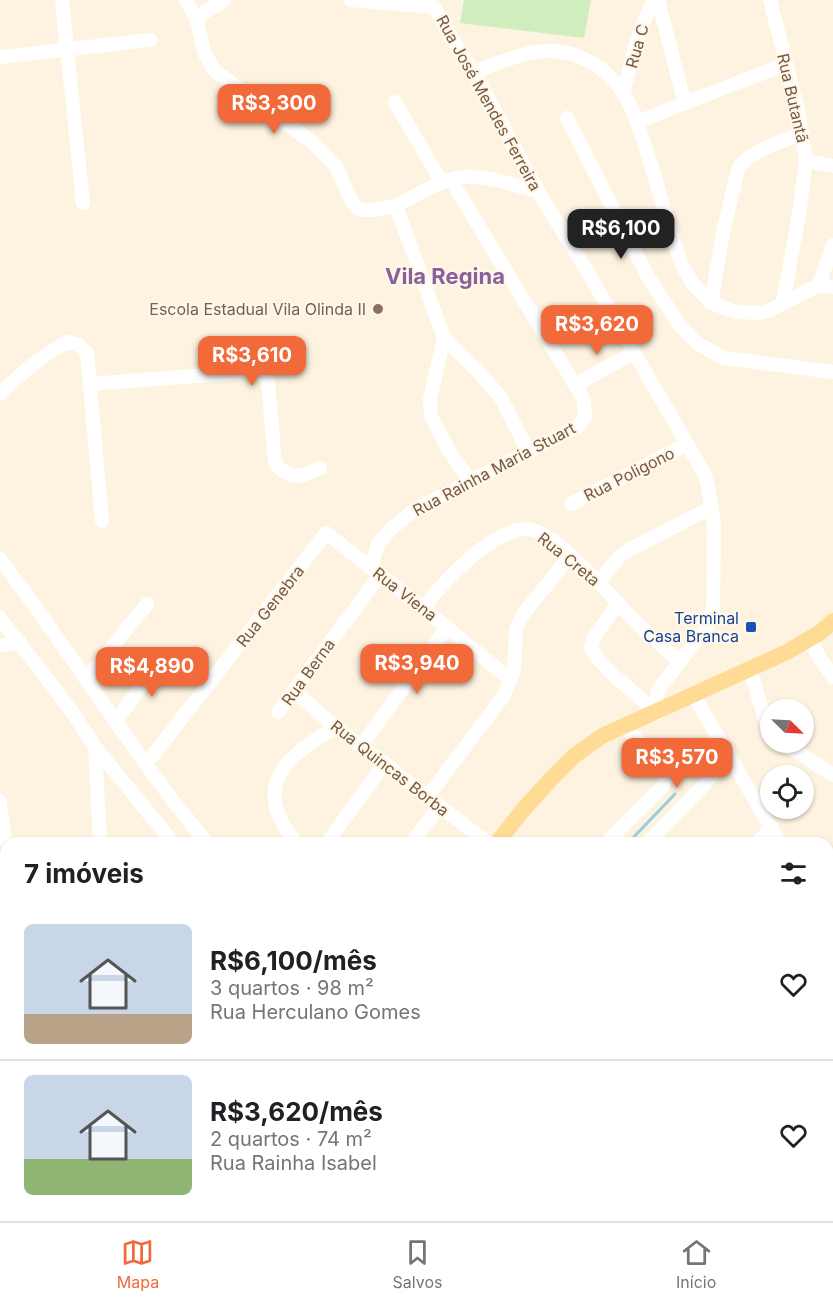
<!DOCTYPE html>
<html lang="pt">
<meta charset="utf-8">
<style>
body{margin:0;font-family:Inter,sans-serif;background:#f2f2f2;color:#202124;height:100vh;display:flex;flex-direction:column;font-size:22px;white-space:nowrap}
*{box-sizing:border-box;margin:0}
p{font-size:20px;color:#757577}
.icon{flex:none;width:33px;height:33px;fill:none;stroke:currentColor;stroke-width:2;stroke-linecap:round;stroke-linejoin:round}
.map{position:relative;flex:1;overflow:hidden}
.panel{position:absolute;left:0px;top:837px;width:834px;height:384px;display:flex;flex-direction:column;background:#fff;border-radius:18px 18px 0 0;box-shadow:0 2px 4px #0004}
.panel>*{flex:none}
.needle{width:39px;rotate:114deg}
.fabs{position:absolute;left:760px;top:699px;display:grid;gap:12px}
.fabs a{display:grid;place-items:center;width:54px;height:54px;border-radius:50%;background:#fff;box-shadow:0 2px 4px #0004;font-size:30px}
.price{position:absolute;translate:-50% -51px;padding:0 14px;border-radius:12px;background:#f36a3a;color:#fff;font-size:20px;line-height:39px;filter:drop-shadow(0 2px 3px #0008)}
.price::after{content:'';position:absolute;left:50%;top:36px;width:18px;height:14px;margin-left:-9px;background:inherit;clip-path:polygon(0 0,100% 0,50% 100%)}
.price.current{background:#222;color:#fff}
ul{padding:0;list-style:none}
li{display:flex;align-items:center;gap:18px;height:150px;padding:0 24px}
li+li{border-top:2px solid #e0e0e0}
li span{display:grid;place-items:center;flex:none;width:168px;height:120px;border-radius:9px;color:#555}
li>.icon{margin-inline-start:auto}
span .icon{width:72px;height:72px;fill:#fffc;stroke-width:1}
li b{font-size:26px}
h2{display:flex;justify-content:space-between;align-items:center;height:72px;padding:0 24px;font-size:26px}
.tabs{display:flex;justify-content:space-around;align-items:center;height:84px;border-top:2px solid #e0e0e0;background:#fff;font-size:16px;color:#757577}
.tabs a{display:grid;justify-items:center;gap:3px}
.tabs .current{color:#f36a3a}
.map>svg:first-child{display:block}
.green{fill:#cfedbd}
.water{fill:#b3dfe9;stroke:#98cfdc;stroke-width:1.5}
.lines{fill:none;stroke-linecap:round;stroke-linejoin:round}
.stream{stroke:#98cfdc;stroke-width:3}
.minor{stroke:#fff;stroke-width:14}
.major{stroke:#ffdc96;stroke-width:16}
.education-dot{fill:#8d6e63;stroke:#fff7e8;stroke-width:2}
.transit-dot{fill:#1a4fb4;stroke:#fff7e8;stroke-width:2}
.labels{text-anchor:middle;stroke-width:4.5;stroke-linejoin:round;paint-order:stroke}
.street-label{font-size:16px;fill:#775845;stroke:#fff7e8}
.education-label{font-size:16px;fill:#785e54;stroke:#fff7e8;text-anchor:end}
.transit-label{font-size:16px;fill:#164399;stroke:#fff7e8;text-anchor:end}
.district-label{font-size:22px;font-weight:bold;fill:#89609b;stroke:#fff7e8}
</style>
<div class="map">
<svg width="833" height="1221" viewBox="0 0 833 1221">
<rect width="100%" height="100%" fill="#fef3e0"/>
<polygon class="green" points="464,0 591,0 584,38 460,23"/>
<polygon class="water" points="177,1215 325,1215 325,1221 178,1221"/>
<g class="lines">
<polyline class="stream" points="628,843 675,794"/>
<g class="minor">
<polyline points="62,0 83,203"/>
<polyline points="186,0 196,18 205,54 214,70 313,143 337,168 350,198 356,207 362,210 373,210 396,206"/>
<polyline points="351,0 434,7 458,49 474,72 538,191 587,271 705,475 709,491 714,525 713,609 705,630 661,686 657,693 657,713"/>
<polyline points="658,0 685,104"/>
<polyline points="770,0 797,105 806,161 799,214 783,303"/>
<polyline points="196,18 224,0"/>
<polyline points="0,57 150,40"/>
<path d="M474,72c24,-9 52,-22 79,-21 22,1 45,12 60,29 18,19 25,45 33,69 13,39 22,80 37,118l10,17 18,19 25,9 22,1 10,-2 51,-26 14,2"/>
<path d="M623,94c9,-32 14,-66 32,-94"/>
<polyline points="395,102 442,183"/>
<polyline points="567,118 648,277 679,324 690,336 700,345 724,358 833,372"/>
<polyline points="637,122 786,64"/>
<polyline points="806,161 833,166"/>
<polyline points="819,285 833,245"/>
<path d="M711,303l12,-70 15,-64c11,-19 45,-27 65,-36"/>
<polyline points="444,338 479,372 501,398 528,451"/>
<path d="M90,384l171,-13 7,10 7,83c17,17 26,13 45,4"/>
<polyline points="575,385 633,353"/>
<path d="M0,394c21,-20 42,-40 68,-52l11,3 8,8 15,168"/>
<path d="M470,481l-22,-32 -17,-33 -1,-17 14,-61 -48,-132c21,-11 45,-27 68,-29 22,-2 52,9 74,14"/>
<polyline points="571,504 687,444"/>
<path d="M0,559c71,93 132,194 207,284"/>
<polyline points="371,568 378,544 391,529 414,510 579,426 585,417 584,400 451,180"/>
<polyline points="599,582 619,557 627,551 712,507"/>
<path d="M619,603l-24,32 -4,13c9,19 49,49 66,65"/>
<path d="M423,608c20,-26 69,-79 104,-79 27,1 83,66 101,85 16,17 34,32 51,47"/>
<polyline points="0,618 73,713 95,747 173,843"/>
<polyline points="810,638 820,659 833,677"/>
<polyline points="0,646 20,642"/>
<polyline points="750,669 763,713 771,732"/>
<polyline points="87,678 147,604"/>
<polyline points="294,691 336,727 488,843"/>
<polyline points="693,694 780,843"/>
<polyline points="278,712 380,575"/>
<polyline points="116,721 162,658"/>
<polyline points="782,742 833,775"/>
<polyline points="362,745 447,627"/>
<polyline points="95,747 100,843"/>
<polyline points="147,763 326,533 423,608 511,680"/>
<polyline points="428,796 504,695 514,670 516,632 518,624 524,613 570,556"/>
<polyline points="0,802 6,853"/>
<path d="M296,843c-47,-58 -10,-86 40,-116"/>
<polyline points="327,843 385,763"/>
<polyline points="411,843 440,806"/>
<path d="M606,843l57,-57c1,-3 3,-7 3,-10 -1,-12 -33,-40 -42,-50"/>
<polyline points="647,843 703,786 729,753"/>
<polyline points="757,843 772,828"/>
<polyline points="0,910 6,894"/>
<polyline points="828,943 833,955"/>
<polyline points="828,989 833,985"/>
<polyline points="0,1086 6,1086"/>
<polyline points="828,1117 833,1120"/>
<polyline points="468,1215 471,1221"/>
<polyline points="530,1215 530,1221"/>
<polyline points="375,1221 376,1215"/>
<polyline points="619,1221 620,1215"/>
</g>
<g class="major">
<polyline points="497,843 522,811 552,778 574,756 602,736 787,652 821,632 833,621"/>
<polyline points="0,1047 6,1057"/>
<polyline points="74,1215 76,1221"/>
<polyline points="149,1221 150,1215"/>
</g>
</g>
<circle class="education-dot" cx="378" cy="309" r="6"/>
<rect class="transit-dot" x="745" y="621" width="12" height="12" rx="3"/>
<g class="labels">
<g class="street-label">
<text transform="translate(637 46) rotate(-74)" y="6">Rua C</text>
<text transform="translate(793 98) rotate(77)" y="6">Rua Butantã</text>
<text transform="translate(489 103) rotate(61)" y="6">Rua José Mendes Ferreira</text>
<text transform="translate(494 469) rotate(-28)" y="6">Rua Rainha Maria Stuart</text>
<text transform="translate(629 474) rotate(-27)" y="6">Rua Poligono</text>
<text transform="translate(569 559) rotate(39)" y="6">Rua Creta</text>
<text transform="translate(405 594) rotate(38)" y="6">Rua Viena</text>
<text transform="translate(270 606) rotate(-52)" y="6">Rua Genebra</text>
<text transform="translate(308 672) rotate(-54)" y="6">Rua Berna</text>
<text transform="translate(390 768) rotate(38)" y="6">Rua Quincas Borba</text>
</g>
<g class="education-label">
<text x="366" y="315">Escola Estadual Vila Olinda II</text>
</g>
<g class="transit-label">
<text x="739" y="624">Terminal<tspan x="739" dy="18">Casa Branca</tspan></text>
</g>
<g class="district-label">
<text x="445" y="284">Vila Regina</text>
</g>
</g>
</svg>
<div class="fabs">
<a><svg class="needle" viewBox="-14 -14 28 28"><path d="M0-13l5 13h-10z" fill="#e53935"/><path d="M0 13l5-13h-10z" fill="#757577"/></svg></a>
<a><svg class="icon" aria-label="locate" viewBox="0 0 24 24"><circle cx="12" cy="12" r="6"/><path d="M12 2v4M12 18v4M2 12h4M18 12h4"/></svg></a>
</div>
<b class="price" style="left:274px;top:135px">R$3,300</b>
<b class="price current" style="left:621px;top:260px">R$6,100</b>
<b class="price" style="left:597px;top:356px">R$3,620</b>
<b class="price" style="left:252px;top:387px">R$3,610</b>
<b class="price" style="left:417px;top:695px">R$3,940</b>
<b class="price" style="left:152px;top:698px">R$4,890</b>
<b class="price" style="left:677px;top:789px">R$3,570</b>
<section class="panel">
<h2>7 imóveis<svg class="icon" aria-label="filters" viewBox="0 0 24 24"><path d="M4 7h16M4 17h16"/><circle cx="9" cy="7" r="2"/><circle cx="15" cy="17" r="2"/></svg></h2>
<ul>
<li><span style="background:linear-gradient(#c9d6e8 75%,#b9a48a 0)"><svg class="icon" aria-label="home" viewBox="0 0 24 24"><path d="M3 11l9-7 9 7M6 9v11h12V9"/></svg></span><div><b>R$6,100/mês</b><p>3 quartos · 98 m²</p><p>Rua Herculano Gomes</p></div><svg class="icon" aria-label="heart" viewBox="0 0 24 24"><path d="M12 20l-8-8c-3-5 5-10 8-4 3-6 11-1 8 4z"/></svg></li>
<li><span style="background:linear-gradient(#c9d6e8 70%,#8fb573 0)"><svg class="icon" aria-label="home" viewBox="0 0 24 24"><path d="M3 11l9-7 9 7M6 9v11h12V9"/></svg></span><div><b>R$3,620/mês</b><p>2 quartos · 74 m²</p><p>Rua Rainha Isabel</p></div><svg class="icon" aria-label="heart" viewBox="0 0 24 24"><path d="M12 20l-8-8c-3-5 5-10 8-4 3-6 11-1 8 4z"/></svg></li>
</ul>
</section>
</div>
<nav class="tabs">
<a class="current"><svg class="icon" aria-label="map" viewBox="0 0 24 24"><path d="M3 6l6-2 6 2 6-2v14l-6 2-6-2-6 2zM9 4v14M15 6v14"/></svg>Mapa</a>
<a><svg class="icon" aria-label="saved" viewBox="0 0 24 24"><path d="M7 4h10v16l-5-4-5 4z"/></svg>Salvos</a>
<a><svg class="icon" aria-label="home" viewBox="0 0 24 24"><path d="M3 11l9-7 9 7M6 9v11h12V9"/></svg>Início</a>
</nav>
